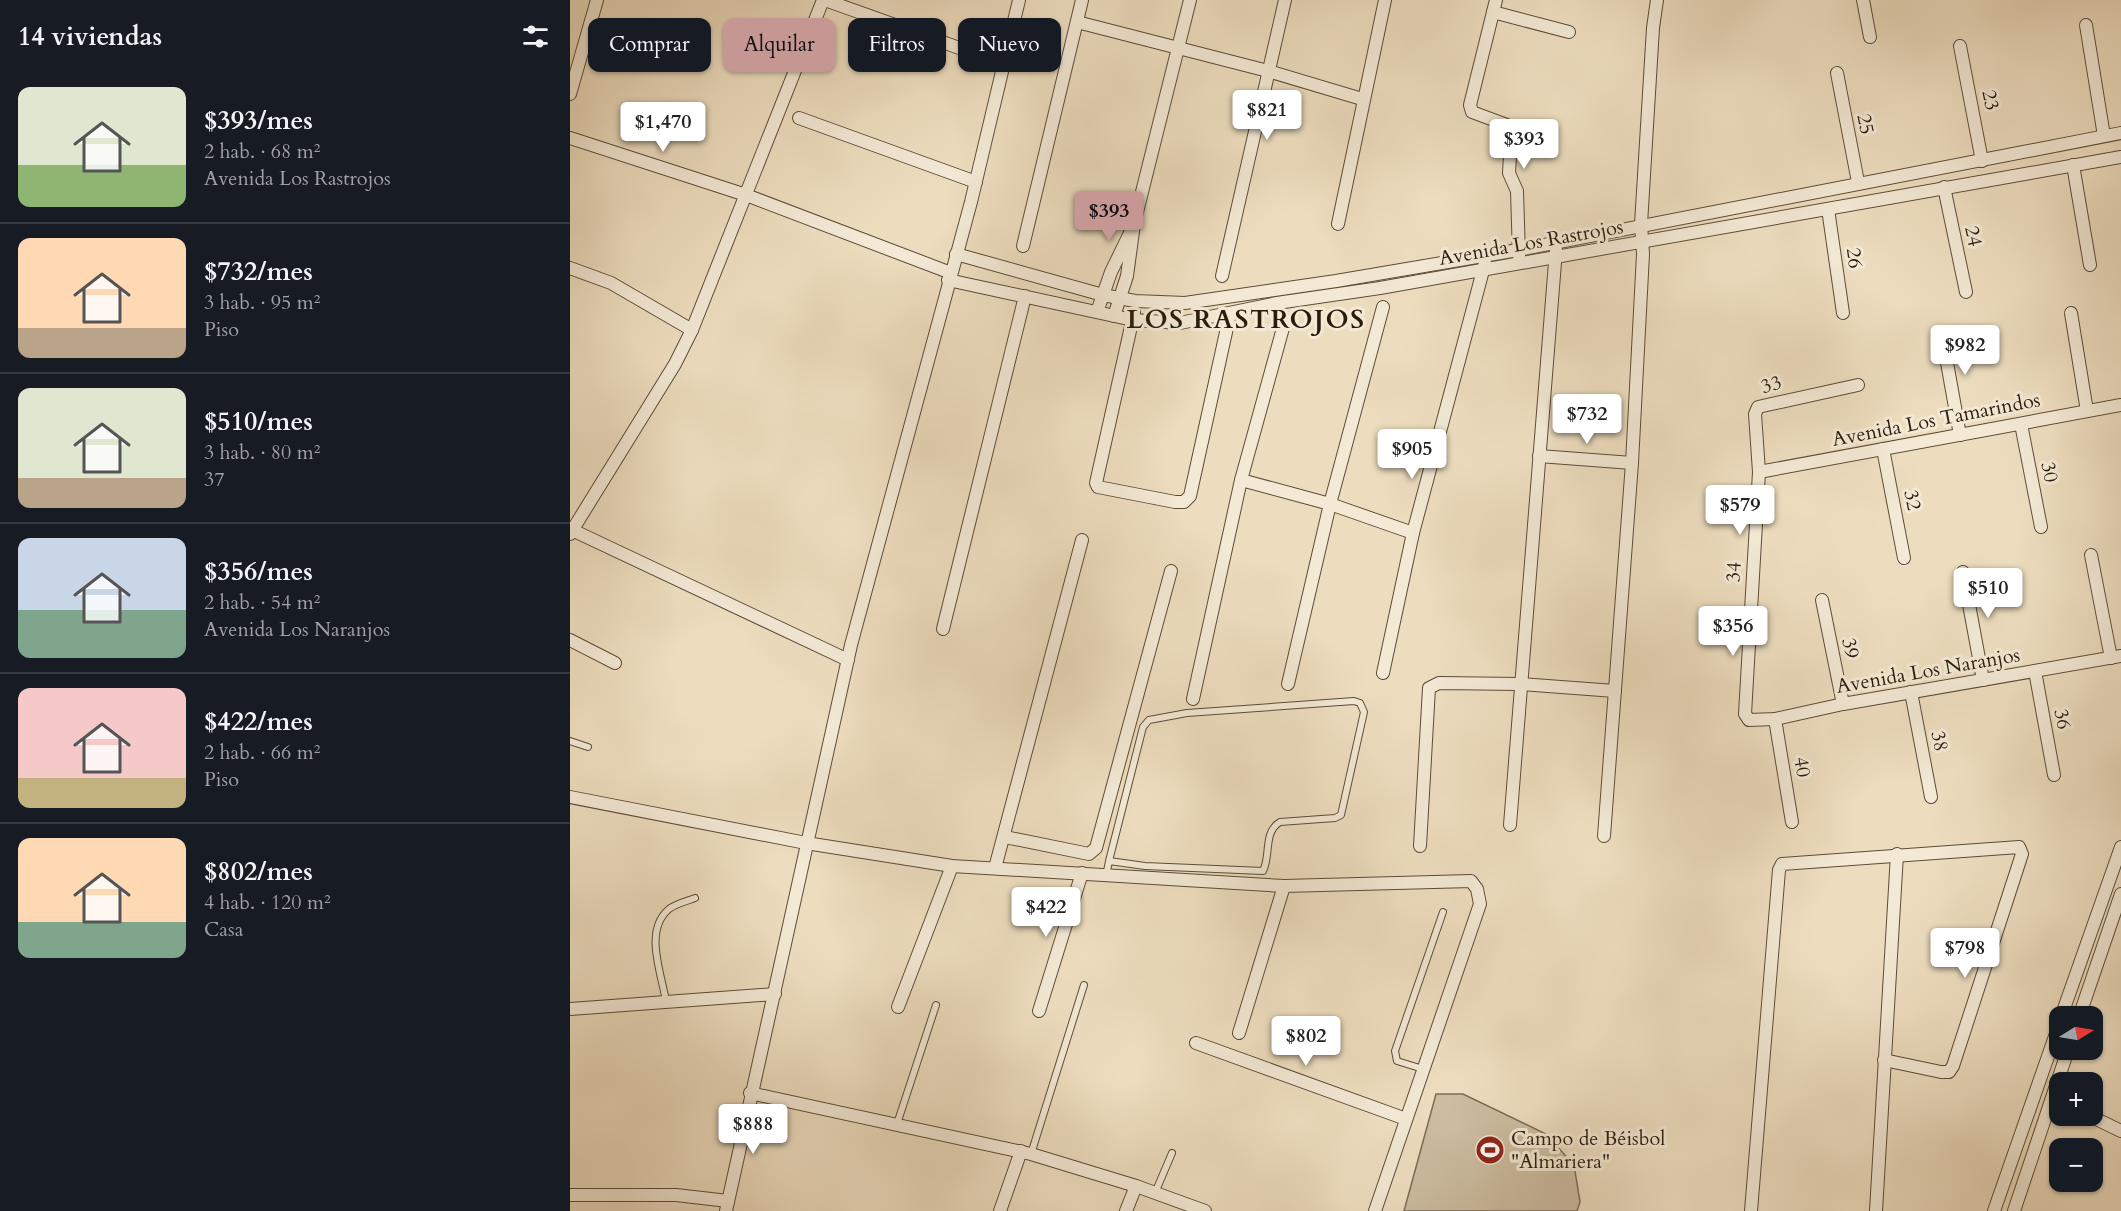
<!DOCTYPE html>
<html lang="es">
<meta charset="utf-8">
<style>
body{margin:0;font-family:Cardo,serif;background:#20242c;color:#f1f3f6;height:100vh;display:flex;flex-direction:column;font-size:22px;white-space:nowrap}
*{box-sizing:border-box;margin:0}
p{font-size:20px;color:#9ea1a6}
.icon{flex:none;width:33px;height:33px;fill:none;stroke:currentColor;stroke-width:2;stroke-linecap:round;stroke-linejoin:round}
.map{position:relative;flex:1;overflow:hidden}
.panel{display:flex;flex-direction:column;background:#171b24;width:570px}
.panel>*{flex:none}
.hud{position:absolute;left:18px;top:18px;width:570px;height:54px;display:flex;gap:12px}
.needle{width:39px;rotate:79deg}
.controls{position:absolute;left:1479px;top:1006px;display:grid;gap:12px}
.controls a{display:grid;place-items:center;width:54px;height:54px;border-radius:12px;background:#171b24;box-shadow:0 2px 4px #0004;font-size:30px}
.price{position:absolute;translate:-50% -51px;padding:0 14px;border-radius:6px;background:#fff;color:#222;font-size:20px;line-height:39px;filter:drop-shadow(0 2px 3px #0008)}
.price::after{content:'';position:absolute;left:50%;top:36px;width:18px;height:14px;margin-left:-9px;background:inherit;clip-path:polygon(0 0,100% 0,50% 100%)}
.price.selected{background:#c59692;color:#111}
ul{padding:0;list-style:none}
li{display:flex;align-items:center;gap:18px;height:150px;padding:0 18px}
li+li{border-top:2px solid #363941}
li span{display:grid;place-items:center;flex:none;width:168px;height:120px;border-radius:12px;color:#555}
li>.icon{margin-inline-start:auto}
span .icon{width:72px;height:72px;fill:#fffc;stroke-width:1}
li b{font-size:26px}
h2{display:flex;justify-content:space-between;align-items:center;height:72px;padding:0 18px;font-size:26px}
.tag{padding:0 21px;border-radius:12px;background:#171b24;box-shadow:0 2px 4px #0004;font-size:21px;line-height:54px}
.tag.selected{background:#c59692;color:#111}
main{display:flex;flex:1;min-height:0}
.map>svg:first-child{display:block}
.green{fill:#ccbca0;stroke:#7c6c56;stroke-width:1.5}
.lines{fill:none;stroke-linecap:round;stroke-linejoin:round}
.lane-casing{stroke:#5c4c38;stroke-width:8}
.street-casing{stroke:#5c4c38;stroke-width:14}
.lane{stroke:#f3e9d5;stroke-width:6}
.street{stroke:#f3e9d5;stroke-width:12}
.labels{text-anchor:middle;stroke-width:6;stroke-linejoin:round;paint-order:stroke}
.street-label{font-size:20px;fill:#2c1c0b;stroke:#f3e9d5}
.poi-label{font-size:20px;fill:#2c1c0b;stroke:#f3e9d5;text-anchor:start}
.district-label{font-size:26px;font-weight:bold;letter-spacing:1.5px;fill:#2c1c0b;stroke:#f3e9d5}
</style>
<main>
<section class="panel">
<h2>14 viviendas<svg class="icon" aria-label="filters" viewBox="0 0 24 24"><path d="M4 7h16M4 17h16"/><circle cx="9" cy="7" r="2"/><circle cx="15" cy="17" r="2"/></svg></h2>
<ul>
<li><span style="background:linear-gradient(#dfe7d0 65%,#8fb573 0)"><svg class="icon" aria-label="home" viewBox="0 0 24 24"><path d="M3 11l9-7 9 7M6 9v11h12V9"/></svg></span><div><b>$393/mes</b><p>2 hab. · 68 m²</p><p>Avenida Los Rastrojos</p></div></li>
<li><span style="background:linear-gradient(#ffd9b3 75%,#b9a48a 0)"><svg class="icon" aria-label="home" viewBox="0 0 24 24"><path d="M3 11l9-7 9 7M6 9v11h12V9"/></svg></span><div><b>$732/mes</b><p>3 hab. · 95 m²</p><p>Piso</p></div></li>
<li><span style="background:linear-gradient(#dfe7d0 75%,#b9a48a 0)"><svg class="icon" aria-label="home" viewBox="0 0 24 24"><path d="M3 11l9-7 9 7M6 9v11h12V9"/></svg></span><div><b>$510/mes</b><p>3 hab. · 80 m²</p><p>37</p></div></li>
<li><span style="background:linear-gradient(#c9d6e8 60%,#7fa58c 0)"><svg class="icon" aria-label="home" viewBox="0 0 24 24"><path d="M3 11l9-7 9 7M6 9v11h12V9"/></svg></span><div><b>$356/mes</b><p>2 hab. · 54 m²</p><p>Avenida Los Naranjos</p></div></li>
<li><span style="background:linear-gradient(#f6c9c9 75%,#c2b280 0)"><svg class="icon" aria-label="home" viewBox="0 0 24 24"><path d="M3 11l9-7 9 7M6 9v11h12V9"/></svg></span><div><b>$422/mes</b><p>2 hab. · 66 m²</p><p>Piso</p></div></li>
<li><span style="background:linear-gradient(#ffd9b3 70%,#7fa58c 0)"><svg class="icon" aria-label="home" viewBox="0 0 24 24"><path d="M3 11l9-7 9 7M6 9v11h12V9"/></svg></span><div><b>$802/mes</b><p>4 hab. · 120 m²</p><p>Casa</p></div></li>
</ul>
</section>
<div class="map">
<svg width="1551" height="1211" viewBox="0 0 1551 1211">
<rect width="100%" height="100%" fill="#edddbf"/>
<filter id="stains"><feTurbulence type="fractalNoise" baseFrequency=".00333" numOctaves="4"/><feColorMatrix values="0 0 0 0 .2 0 0 0 0 .09 0 0 0 0 .02 0 0 0 .5 -.17"/></filter>
<radialGradient id="worn" r=".72"><stop offset=".6" stop-color="#630" stop-opacity="0"/><stop offset="1" stop-color="#630" stop-opacity=".3"/></radialGradient>
<polygon class="green" points="866,1094 893,1094 976,1134 1004,1165 1010,1202 1007,1211 834,1211"/>
<g class="lines">
<g class="lane-casing">
<g id="lane">
<polyline points="0,741 18,747"/>
<path d="M536,876l3,-15 34,-134 6,-7 38,-7 167,-12 6,2 4,9 -23,103 -6,3 -55,4c-17,10 -9,34 -17,49l-118,-5 -36,-5"/>
<path d="M96,1002c-4,-28 -23,-71 3,-93 6,-5 18,-8 26,-11"/>
<polyline points="853,1069 827,1061 825,1051 873,912"/>
<polyline points="327,1124 366,1005"/>
<polyline points="461,1154 514,985"/>
<polyline points="585,1193 602,1153"/>
</g>
</g>
<g class="street-casing">
<g id="street">
<polyline points="255,0 434,64"/>
<polyline points="926,0 900,105 902,112 937,125 941,139 939,173 947,191 949,256"/>
<polyline points="1293,0 1300,37"/>
<polyline points="923,12 999,32"/>
<polyline points="507,22 698,71 792,99"/>
<polyline points="1516,25 1534,136"/>
<polyline points="1390,46 1412,161"/>
<polyline points="1267,73 1288,182"/>
<polyline points="0,94 27,0"/>
<polyline points="229,118 406,182"/>
<polyline points="0,138 176,195 381,273"/>
<polyline points="1503,165 1520,265"/>
<polyline points="1374,187 1396,292"/>
<polyline points="1258,209 1273,313"/>
<polyline points="768,224 815,0"/>
<polyline points="453,246 512,0"/>
<polyline points="386,254 533,295 565,301 615,303 766,281 948,250 1551,133"/>
<polyline points="0,268 41,283 122,330"/>
<polyline points="652,276 715,0"/>
<polyline points="378,280 563,320 610,323 707,303 810,288 1551,157"/>
<polyline points="527,312 541,272 560,233"/>
<polyline points="564,313 526,483 528,487 605,502 614,502 620,496 660,314"/>
<polyline points="1501,313 1517,411"/>
<polyline points="544,316 557,276 564,224 620,0"/>
<polyline points="1372,335 1390,435"/>
<polyline points="1288,385 1188,407 1185,414 1189,472 1175,714 1179,720 1205,719 1273,704 1551,656"/>
<polyline points="1451,424 1471,527"/>
<polyline points="1313,449 1334,558"/>
<polyline points="969,456 1062,463"/>
<polyline points="1189,472 1551,405"/>
<polyline points="671,480 760,504 843,533"/>
<polyline points="0,529 278,660"/>
<polyline points="0,534 105,364 122,330 253,0"/>
<polyline points="1521,555 1541,658"/>
<polyline points="1393,572 1413,680"/>
<polyline points="1252,600 1273,704"/>
<polyline points="373,629 455,296"/>
<polyline points="0,640 45,663"/>
<polyline points="1465,671 1484,775"/>
<polyline points="813,673 843,533 915,263"/>
<polyline points="718,684 760,504 813,307"/>
<polyline points="1341,692 1361,797"/>
<polyline points="623,699 671,480 713,328"/>
<polyline points="1205,719 1222,822"/>
<polyline points="0,797 236,843 382,866 714,886 901,881 907,889 910,904 805,1211"/>
<polyline points="940,825 986,250"/>
<polyline points="1034,836 1062,463 1073,254 1071,224 1083,28 1087,0"/>
<polyline points="435,837 519,854 526,848 601,571"/>
<polyline points="850,846 859,688 869,683 951,684 1045,691"/>
<polyline points="425,868 512,540"/>
<polyline points="328,1007 382,866"/>
<polyline points="0,1009 205,994"/>
<polyline points="469,1011 512,873"/>
<polyline points="1491,1017 1551,847"/>
<polyline points="1509,1017 1551,894"/>
<polyline points="669,1033 714,886"/>
<polyline points="626,1043 836,1119"/>
<polyline points="180,1093 461,1154 566,1186 635,1211"/>
<polyline points="1520,1116 1551,1131"/>
<polyline points="0,1195 106,1195 158,1201"/>
<polyline points="156,1211 281,645 401,202 449,0"/>
<polyline points="430,1211 451,1151"/>
<polyline points="556,1211 566,1186"/>
<polyline points="1181,1211 1209,870 1212,864 1449,847 1452,854 1383,1066 1379,1072 1371,1072 1314,1060"/>
<polyline points="1306,1211 1327,854"/>
<polyline points="1424,1211 1490,1022"/>
<polyline points="1444,1211 1498,1050"/>
</g>
</g>
<use href="#lane" class="lane"/>
<use href="#street" class="street"/>
</g>
<defs>
<g id="stadium-disc" transform="scale(1.5)"><circle r="9.5" fill="#8f2418" stroke="#f3e9d5"/><path d="M0-5a6.5 5 0 1 0 0 10a6.5 5 0 1 0 0-10ZM-3.5-1.8h7v3.6h-7Z" fill="#fff"/></g>
</defs>
<g fill-rule="evenodd">
<use href="#stadium-disc" x="920" y="1150"/>
</g>
<g class="labels">
<g class="street-label">
<text transform="translate(1421 100) rotate(79)" y="7">23</text>
<text transform="translate(1296 124) rotate(79)" y="7">25</text>
<text transform="translate(1404 236) rotate(78)" y="7">24</text>
<text transform="translate(961 242) rotate(-10)" y="7">Avenida Los Rastrojos</text>
<text transform="translate(1285 258) rotate(82)" y="7">26</text>
<text transform="translate(1201 384) rotate(-16)" y="7">33</text>
<text transform="translate(1366 419) rotate(-11)" y="7">Avenida Los Tamarindos</text>
<text transform="translate(1480 472) rotate(79)" y="7">30</text>
<text transform="translate(1343 500) rotate(79)" y="7">32</text>
<text transform="translate(1163 572) rotate(-87)" y="7">34</text>
<text transform="translate(1281 648) rotate(78)" y="7">39</text>
<text transform="translate(1358 670) rotate(-10)" y="7">Avenida Los Naranjos</text>
<text transform="translate(1493 719) rotate(79)" y="7">36</text>
<text transform="translate(1370 741) rotate(79)" y="7">38</text>
<text transform="translate(1233 767) rotate(81)" y="7">40</text>
</g>
<g class="poi-label">
<text x="941" y="1145">Campo de Béisbol<tspan x="941" dy="23">"Almariera"</tspan></text>
</g>
<g class="district-label">
<text x="676" y="328">LOS RASTROJOS</text>
</g>
</g>
<rect width="100%" height="100%" filter="url(#stains)"/>
<rect width="100%" height="100%" fill="url(#worn)"/>
</svg>
<div class="controls">
<a><svg class="needle" viewBox="-14 -14 28 28"><path d="M0-13l5 13h-10z" fill="#e53935"/><path d="M0 13l5-13h-10z" fill="#9ea1a6"/></svg></a>
<a>+</a>
<a>−</a>
</div>
<b class="price" style="left:697px;top:141px">$821</b>
<b class="price" style="left:93px;top:153px">$1,470</b>
<b class="price" style="left:954px;top:170px">$393</b>
<b class="price selected" style="left:539px;top:242px">$393</b>
<b class="price" style="left:1395px;top:376px">$982</b>
<b class="price" style="left:1017px;top:445px">$732</b>
<b class="price" style="left:842px;top:480px">$905</b>
<b class="price" style="left:1170px;top:536px">$579</b>
<b class="price" style="left:1418px;top:619px">$510</b>
<b class="price" style="left:1163px;top:657px">$356</b>
<b class="price" style="left:476px;top:938px">$422</b>
<b class="price" style="left:1395px;top:979px">$798</b>
<b class="price" style="left:736px;top:1067px">$802</b>
<b class="price" style="left:183px;top:1155px">$888</b>
<div class="hud">
<a class="tag">Comprar</a>
<a class="tag selected">Alquilar</a>
<a class="tag">Filtros</a>
<a class="tag">Nuevo</a>
</div>
</div>
</main>
